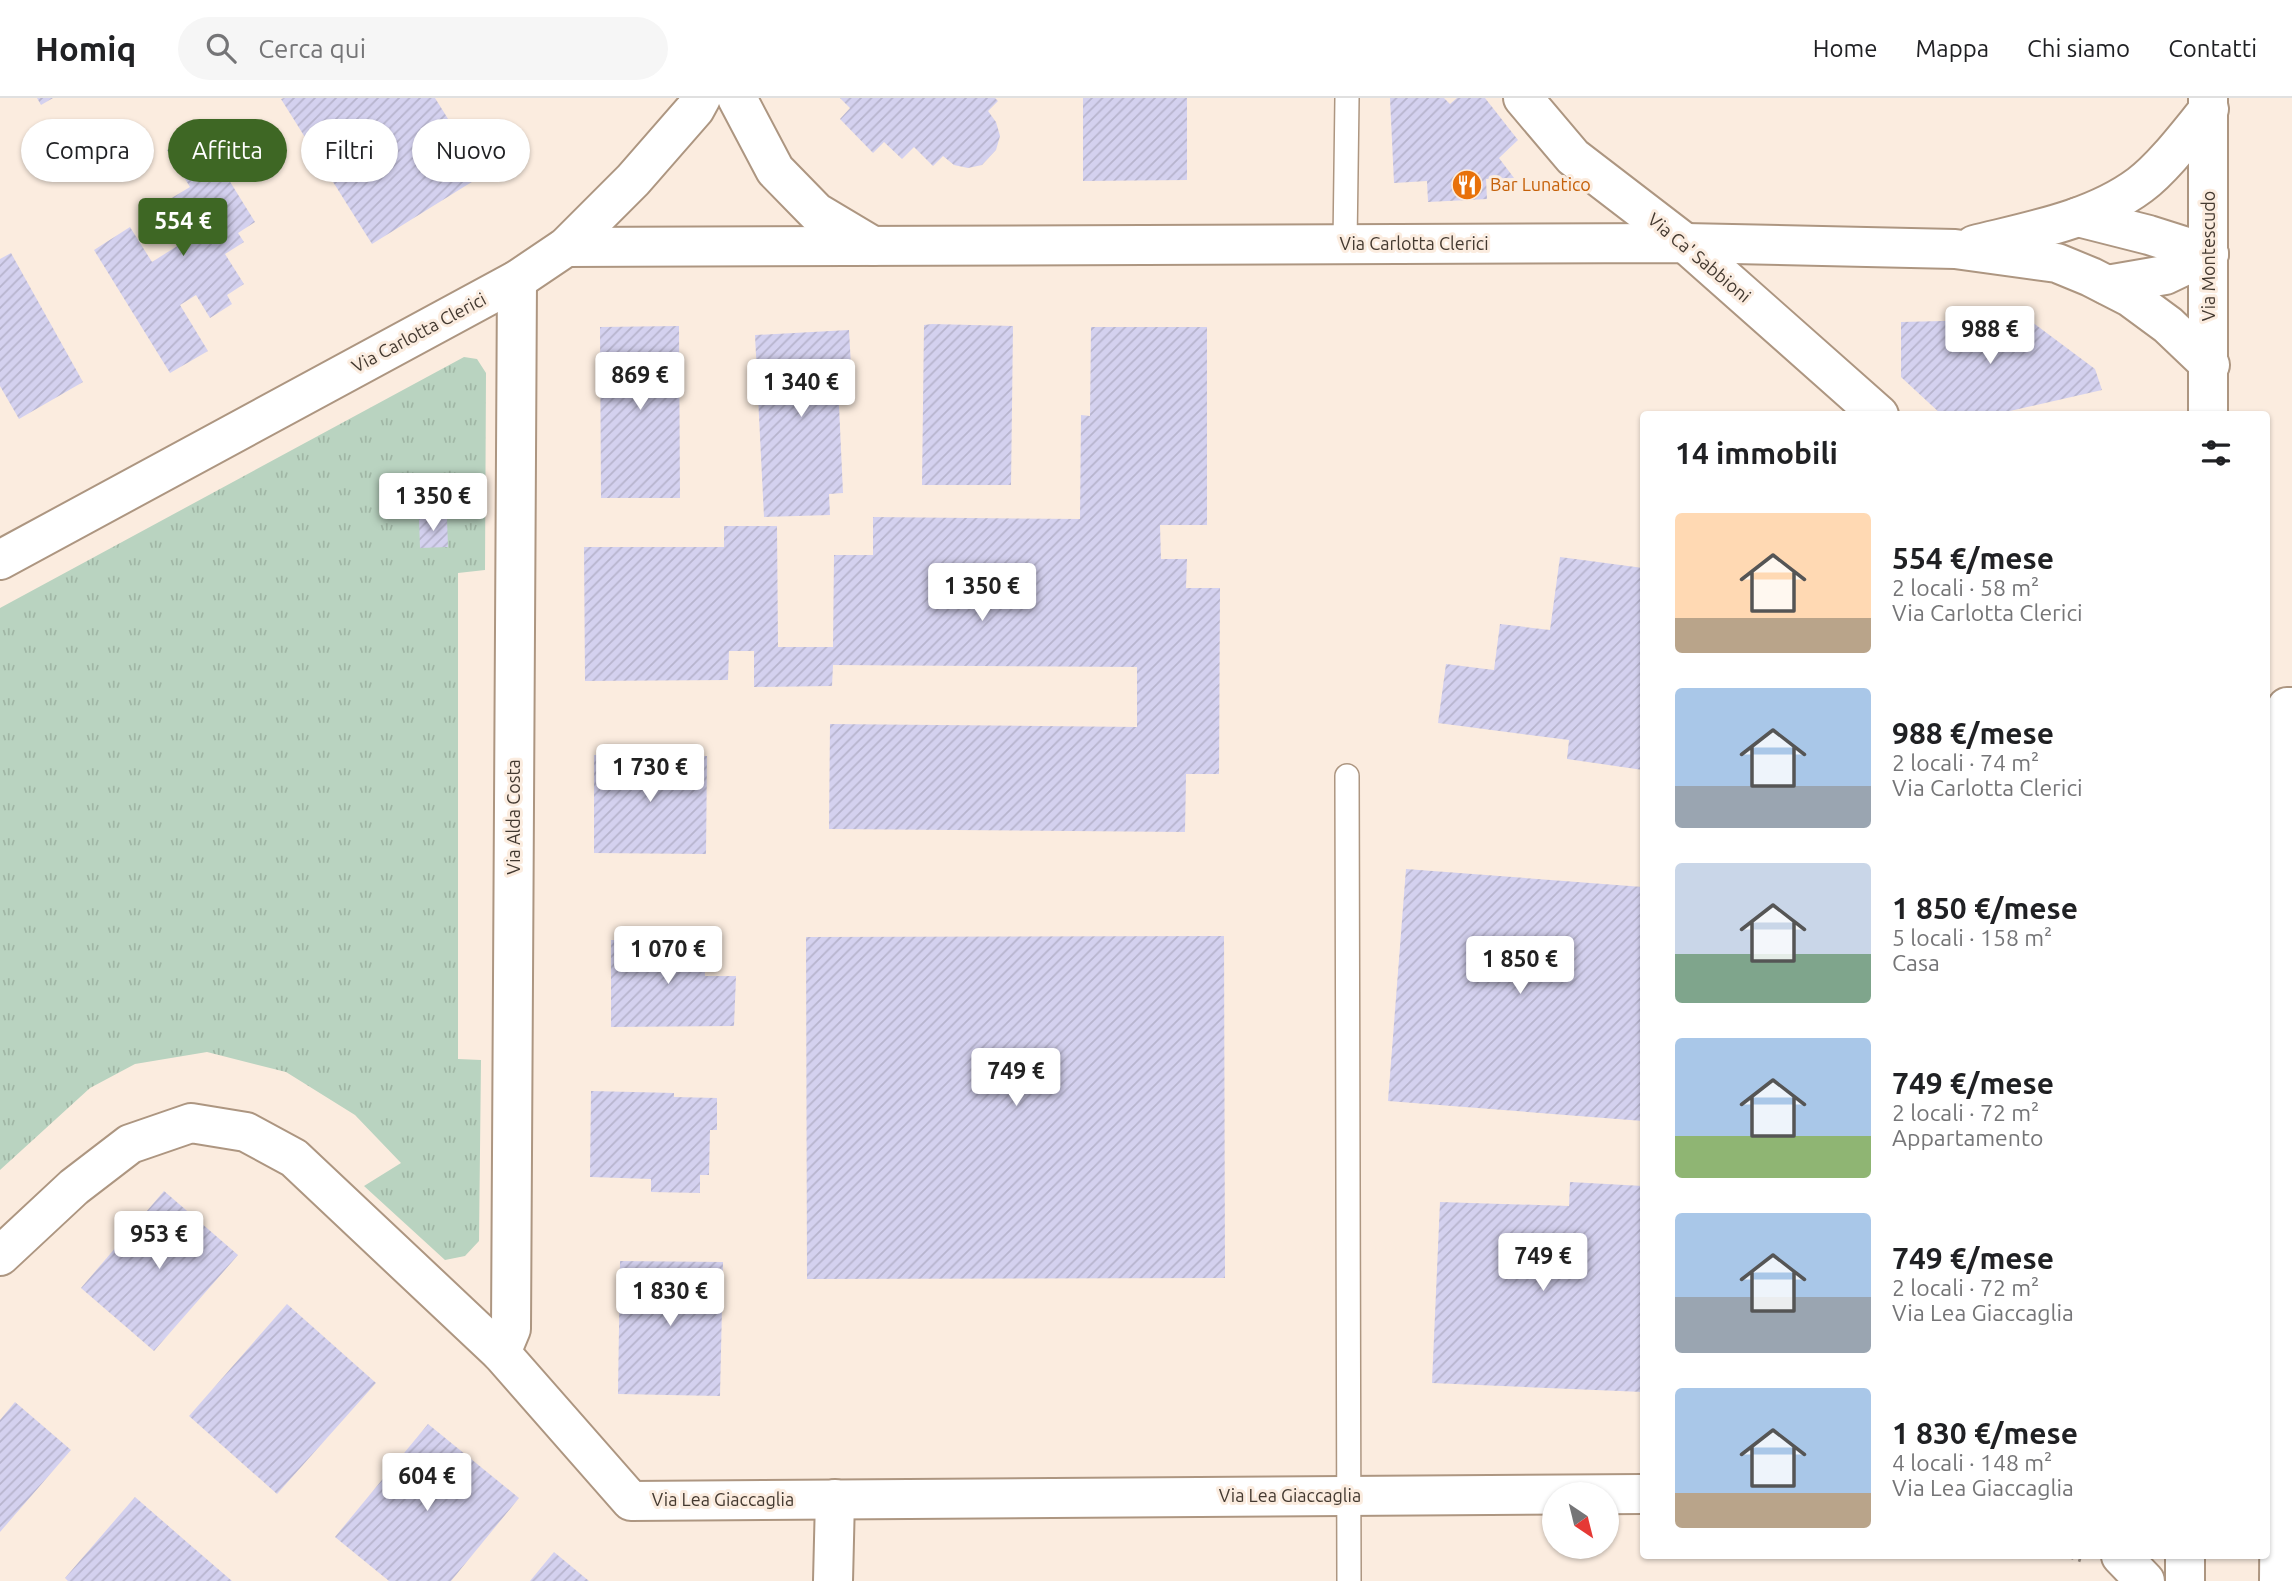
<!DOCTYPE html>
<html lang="it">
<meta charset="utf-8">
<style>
body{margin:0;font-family:Ubuntu,sans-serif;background:#f6f6f6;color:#202124;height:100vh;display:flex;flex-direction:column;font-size:26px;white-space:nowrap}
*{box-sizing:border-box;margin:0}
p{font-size:23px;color:#757577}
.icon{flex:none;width:38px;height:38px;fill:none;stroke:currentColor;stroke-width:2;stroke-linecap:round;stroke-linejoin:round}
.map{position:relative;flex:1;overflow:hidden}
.details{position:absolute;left:1640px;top:313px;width:630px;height:1148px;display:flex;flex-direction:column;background:#fff;border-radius:7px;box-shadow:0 2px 5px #0004}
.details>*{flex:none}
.hud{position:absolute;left:21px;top:21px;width:665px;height:63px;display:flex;gap:14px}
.needle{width:46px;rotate:145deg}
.controls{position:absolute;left:1542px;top:1384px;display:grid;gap:14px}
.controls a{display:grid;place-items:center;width:77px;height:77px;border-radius:50%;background:#fff;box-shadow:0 2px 5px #0004;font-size:35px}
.price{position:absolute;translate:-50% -60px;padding:0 16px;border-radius:7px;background:#fff;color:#222;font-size:23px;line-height:46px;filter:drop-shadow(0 2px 4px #0008)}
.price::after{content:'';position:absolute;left:50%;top:42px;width:21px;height:16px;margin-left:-10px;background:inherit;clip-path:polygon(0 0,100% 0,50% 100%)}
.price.on{background:#3e6724;color:#fff}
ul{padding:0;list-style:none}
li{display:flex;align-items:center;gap:21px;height:175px;padding:0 35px}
li span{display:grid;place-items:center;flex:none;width:196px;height:140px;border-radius:7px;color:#555}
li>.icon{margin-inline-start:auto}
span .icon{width:84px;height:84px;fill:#fffc;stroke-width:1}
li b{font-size:30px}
h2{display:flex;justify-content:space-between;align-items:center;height:84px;padding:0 35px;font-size:30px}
.chip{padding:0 24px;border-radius:32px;background:#fff;box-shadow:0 2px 5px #0004;font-size:24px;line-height:63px}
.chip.on{background:#3e6724;color:#fff}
header{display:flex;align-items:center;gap:42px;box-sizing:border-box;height:98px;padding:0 35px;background:#fff;border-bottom:2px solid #e0e0e0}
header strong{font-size:33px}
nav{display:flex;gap:38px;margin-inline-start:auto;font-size:24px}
.search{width:490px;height:63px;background:#f6f6f6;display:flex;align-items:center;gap:18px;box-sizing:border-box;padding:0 24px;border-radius:38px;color:#757577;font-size:26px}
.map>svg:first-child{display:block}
.grass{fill:url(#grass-tufts)}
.building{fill:url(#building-hatch)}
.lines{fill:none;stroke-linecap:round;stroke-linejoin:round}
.service-casing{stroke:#ad9681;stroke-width:26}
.minor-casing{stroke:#ad9681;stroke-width:42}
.tertiary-casing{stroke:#ad9681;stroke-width:42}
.path{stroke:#a09388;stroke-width:4.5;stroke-dasharray:5 5;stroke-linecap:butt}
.service{stroke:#fff;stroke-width:23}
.minor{stroke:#fff;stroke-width:38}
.tertiary{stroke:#fff;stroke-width:38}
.labels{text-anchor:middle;stroke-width:6;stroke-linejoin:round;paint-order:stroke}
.food-label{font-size:18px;fill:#c56008;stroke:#fbecdf;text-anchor:start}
.street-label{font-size:18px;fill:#433930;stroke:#fbecdf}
</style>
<header>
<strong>Homiq</strong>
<div class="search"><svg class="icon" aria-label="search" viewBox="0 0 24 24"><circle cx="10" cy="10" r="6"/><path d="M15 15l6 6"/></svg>Cerca qui</div>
<nav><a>Home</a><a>Mappa</a><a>Chi siamo</a><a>Contatti</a></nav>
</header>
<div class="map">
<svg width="2292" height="1483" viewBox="0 0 2292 1483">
<defs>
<pattern id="grass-tufts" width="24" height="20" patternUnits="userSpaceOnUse" patternTransform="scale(1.75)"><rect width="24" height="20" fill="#b9d3c0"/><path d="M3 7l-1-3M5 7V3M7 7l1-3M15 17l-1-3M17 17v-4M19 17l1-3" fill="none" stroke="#a0b6a5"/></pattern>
<pattern id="building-hatch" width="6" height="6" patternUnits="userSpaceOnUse" patternTransform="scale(1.75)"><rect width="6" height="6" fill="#d4d1ef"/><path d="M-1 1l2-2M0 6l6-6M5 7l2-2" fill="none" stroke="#b7b4cd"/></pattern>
</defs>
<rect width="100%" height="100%" fill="#fbecdf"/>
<polygon class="grass" points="464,259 477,261 486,275 485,472 458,475 458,961 481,962 479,1143 465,1158 445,1162 364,1088 401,1065 355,1017 286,974 207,954 135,966 90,990 0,1072 0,510"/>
<g class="building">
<polygon points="37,0 53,0 41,7"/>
<polygon points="284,0 435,0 483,77 372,146 281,1"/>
<polygon points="840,0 995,0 998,3 988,13 996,24 1000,38 996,52 982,67 968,70 954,67 943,58 933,68 914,49 902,61 884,44 873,55 840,21 850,10"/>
<polygon points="1083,0 1187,0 1187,82 1083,83"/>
<polygon points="1390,0 1444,0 1450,6 1457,0 1485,0 1518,42 1499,60 1514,80 1486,81 1487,101 1428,104 1427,83 1394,85"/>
<polygon points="198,32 255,124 238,135 244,144 225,156 244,186 227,197 232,206 210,220 196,197 180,207 208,253 170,275 94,152 130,129 152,164 193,138 170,101 190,89 167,52"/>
<polygon points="11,155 83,284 19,321 0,288 0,161"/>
<polygon points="2028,221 2095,271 2102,292 1992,317 1942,317 1901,279 1901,224"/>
<polygon points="932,226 1013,228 1011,387 922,387 924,227"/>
<polygon points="679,228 680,400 601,400 600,229"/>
<polygon points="1091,229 1207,229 1207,427 1160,427 1161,461 1187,461 1186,490 1220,490 1219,676 1186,676 1185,734 829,731 830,626 1137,629 1137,569 833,567 832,588 754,589 754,553 729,553 728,582 585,583 584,449 724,449 724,428 777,428 778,549 833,549 834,457 873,457 873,419 1080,421 1081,317 1090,318"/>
<polygon points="849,232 852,286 838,286 843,395 829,396 830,417 764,419 755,237"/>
<polygon points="419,421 447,421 448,449 420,450"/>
<polygon points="1560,459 1643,470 1643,672 1567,661 1569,642 1438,625 1446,566 1494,572 1500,526 1550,532"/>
<polygon points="594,657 707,658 706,756 594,755"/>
<polygon points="1406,771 1643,789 1643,1023 1388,1003"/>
<polygon points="1224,838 1225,1180 807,1181 806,839"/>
<polygon points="611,842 704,842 705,878 736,878 734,928 611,929"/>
<polygon points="591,993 674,995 674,999 717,1000 717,1032 710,1032 709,1077 700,1077 700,1095 651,1094 651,1081 590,1079"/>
<polygon points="1570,1084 1643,1088 1643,1294 1432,1285 1440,1104 1569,1108"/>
<polygon points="164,1093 238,1157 154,1253 81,1190"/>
<polygon points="620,1163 723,1164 720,1298 618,1296"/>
<polygon points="287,1206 376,1285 277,1396 189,1318"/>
<polygon points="15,1304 71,1352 0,1434 0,1322"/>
<polygon points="428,1326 519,1400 451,1483 389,1483 335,1439"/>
<polygon points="135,1399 181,1439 232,1483 68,1483 65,1480"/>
<polygon points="554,1454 589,1483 530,1483"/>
</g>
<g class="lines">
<g class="service-casing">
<g id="service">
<polyline points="1345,146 1347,0"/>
<polyline points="1347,678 1349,1483"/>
</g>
</g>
<g class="minor-casing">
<g id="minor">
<polyline points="737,0 775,72 816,114 873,148"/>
<polyline points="1523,0 1573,59 1685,145 1879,317"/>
<polyline points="2078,119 2149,137 2209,156"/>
<path d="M1974,147c56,-14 119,-25 166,-60 24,-18 50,-53 69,-76"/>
<polyline points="566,149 1685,145 1955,151 2057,165 2091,179 2130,199 2168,227 2210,267"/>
<polyline points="2107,187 2165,177 2209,156"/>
<polyline points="0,462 517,182 566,149 633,82 695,11 701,0"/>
<polyline points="0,1158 74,1089 130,1046 191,1025 246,1034 294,1060 501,1255 631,1403 1643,1396"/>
<polyline points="501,1255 511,1231 517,182"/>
<polyline points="2121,1458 2145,1483"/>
<polyline points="833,1483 835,1401"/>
<polyline points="2279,1483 2287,609 2292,609"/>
</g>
</g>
<g class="tertiary-casing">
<g id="tertiary">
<polyline points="2208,317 2208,0"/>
<polyline points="2185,1483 2185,1458"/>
</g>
</g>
<polyline class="path" points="2069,1458 2081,1462"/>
<use href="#service" class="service"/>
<use href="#minor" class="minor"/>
<use href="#tertiary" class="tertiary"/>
</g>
<defs>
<g id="restaurant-disc" transform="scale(1.575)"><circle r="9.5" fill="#e8710a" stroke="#fbecdf"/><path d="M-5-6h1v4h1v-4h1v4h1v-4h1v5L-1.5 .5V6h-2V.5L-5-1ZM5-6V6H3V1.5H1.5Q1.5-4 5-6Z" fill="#fff"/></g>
</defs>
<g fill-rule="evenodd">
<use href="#restaurant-disc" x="1467" y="87"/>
</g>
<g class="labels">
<g class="food-label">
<text x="1490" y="93">Bar Lunatico</text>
</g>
<g class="street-label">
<text x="1414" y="152">Via Carlotta Clerici</text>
<text transform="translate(2209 158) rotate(-90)" y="6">Via Montescudo</text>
<text transform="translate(1699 160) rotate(40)" y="6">Via Ca' Sabbioni</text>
<text transform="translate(419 235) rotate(-28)" y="6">Via Carlotta Clerici</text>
<text transform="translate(514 719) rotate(-90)" y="6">Via Alda Costa</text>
<text x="1290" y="1404">Via Lea Giaccaglia</text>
<text x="723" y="1408">Via Lea Giaccaglia</text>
</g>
</g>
</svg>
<div class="controls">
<a><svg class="needle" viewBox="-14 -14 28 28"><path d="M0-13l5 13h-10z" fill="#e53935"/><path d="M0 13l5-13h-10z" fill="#757577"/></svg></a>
</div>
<b class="price on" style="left:183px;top:160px">554 €</b>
<b class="price" style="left:1990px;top:268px">988 €</b>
<b class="price" style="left:640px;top:314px">869 €</b>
<b class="price" style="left:801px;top:321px">1 340 €</b>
<b class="price" style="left:433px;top:435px">1 350 €</b>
<b class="price" style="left:982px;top:525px">1 350 €</b>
<b class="price" style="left:650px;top:706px">1 730 €</b>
<b class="price" style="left:668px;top:888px">1 070 €</b>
<b class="price" style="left:1520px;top:898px">1 850 €</b>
<b class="price" style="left:1016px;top:1010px">749 €</b>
<b class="price" style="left:159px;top:1173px">953 €</b>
<b class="price" style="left:1543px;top:1195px">749 €</b>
<b class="price" style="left:670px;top:1230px">1 830 €</b>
<b class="price" style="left:427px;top:1415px">604 €</b>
<div class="hud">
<a class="chip">Compra</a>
<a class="chip on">Affitta</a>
<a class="chip">Filtri</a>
<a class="chip">Nuovo</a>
</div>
<section class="details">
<h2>14 immobili<svg class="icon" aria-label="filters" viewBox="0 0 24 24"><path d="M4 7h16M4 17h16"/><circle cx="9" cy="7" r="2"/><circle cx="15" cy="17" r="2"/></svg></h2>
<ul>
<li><span style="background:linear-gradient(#ffd9b3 75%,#b9a48a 0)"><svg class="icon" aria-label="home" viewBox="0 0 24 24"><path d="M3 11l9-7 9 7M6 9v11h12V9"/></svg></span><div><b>554 €/mese</b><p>2 locali · 58 m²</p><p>Via Carlotta Clerici</p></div></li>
<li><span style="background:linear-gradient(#a9c7e8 70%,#9aa5b1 0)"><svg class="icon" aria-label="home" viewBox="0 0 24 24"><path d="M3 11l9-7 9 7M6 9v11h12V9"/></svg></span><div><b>988 €/mese</b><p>2 locali · 74 m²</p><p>Via Carlotta Clerici</p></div></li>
<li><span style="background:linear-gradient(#c9d6e8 65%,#7fa58c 0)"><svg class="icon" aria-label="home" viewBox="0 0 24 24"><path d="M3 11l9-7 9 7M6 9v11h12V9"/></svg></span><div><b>1 850 €/mese</b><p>5 locali · 158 m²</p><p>Casa</p></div></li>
<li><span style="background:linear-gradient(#a9c7e8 70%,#8fb573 0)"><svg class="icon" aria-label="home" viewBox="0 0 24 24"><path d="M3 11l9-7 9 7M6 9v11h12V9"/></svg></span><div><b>749 €/mese</b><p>2 locali · 72 m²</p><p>Appartamento</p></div></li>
<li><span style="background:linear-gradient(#a9c7e8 60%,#9aa5b1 0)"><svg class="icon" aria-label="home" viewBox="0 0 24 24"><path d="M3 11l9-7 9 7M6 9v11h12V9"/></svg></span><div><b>749 €/mese</b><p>2 locali · 72 m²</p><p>Via Lea Giaccaglia</p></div></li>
<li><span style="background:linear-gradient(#a9c7e8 75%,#b9a48a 0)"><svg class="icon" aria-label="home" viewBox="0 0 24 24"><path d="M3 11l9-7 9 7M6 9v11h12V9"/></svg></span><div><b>1 830 €/mese</b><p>4 locali · 148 m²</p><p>Via Lea Giaccaglia</p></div></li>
</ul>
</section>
</div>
